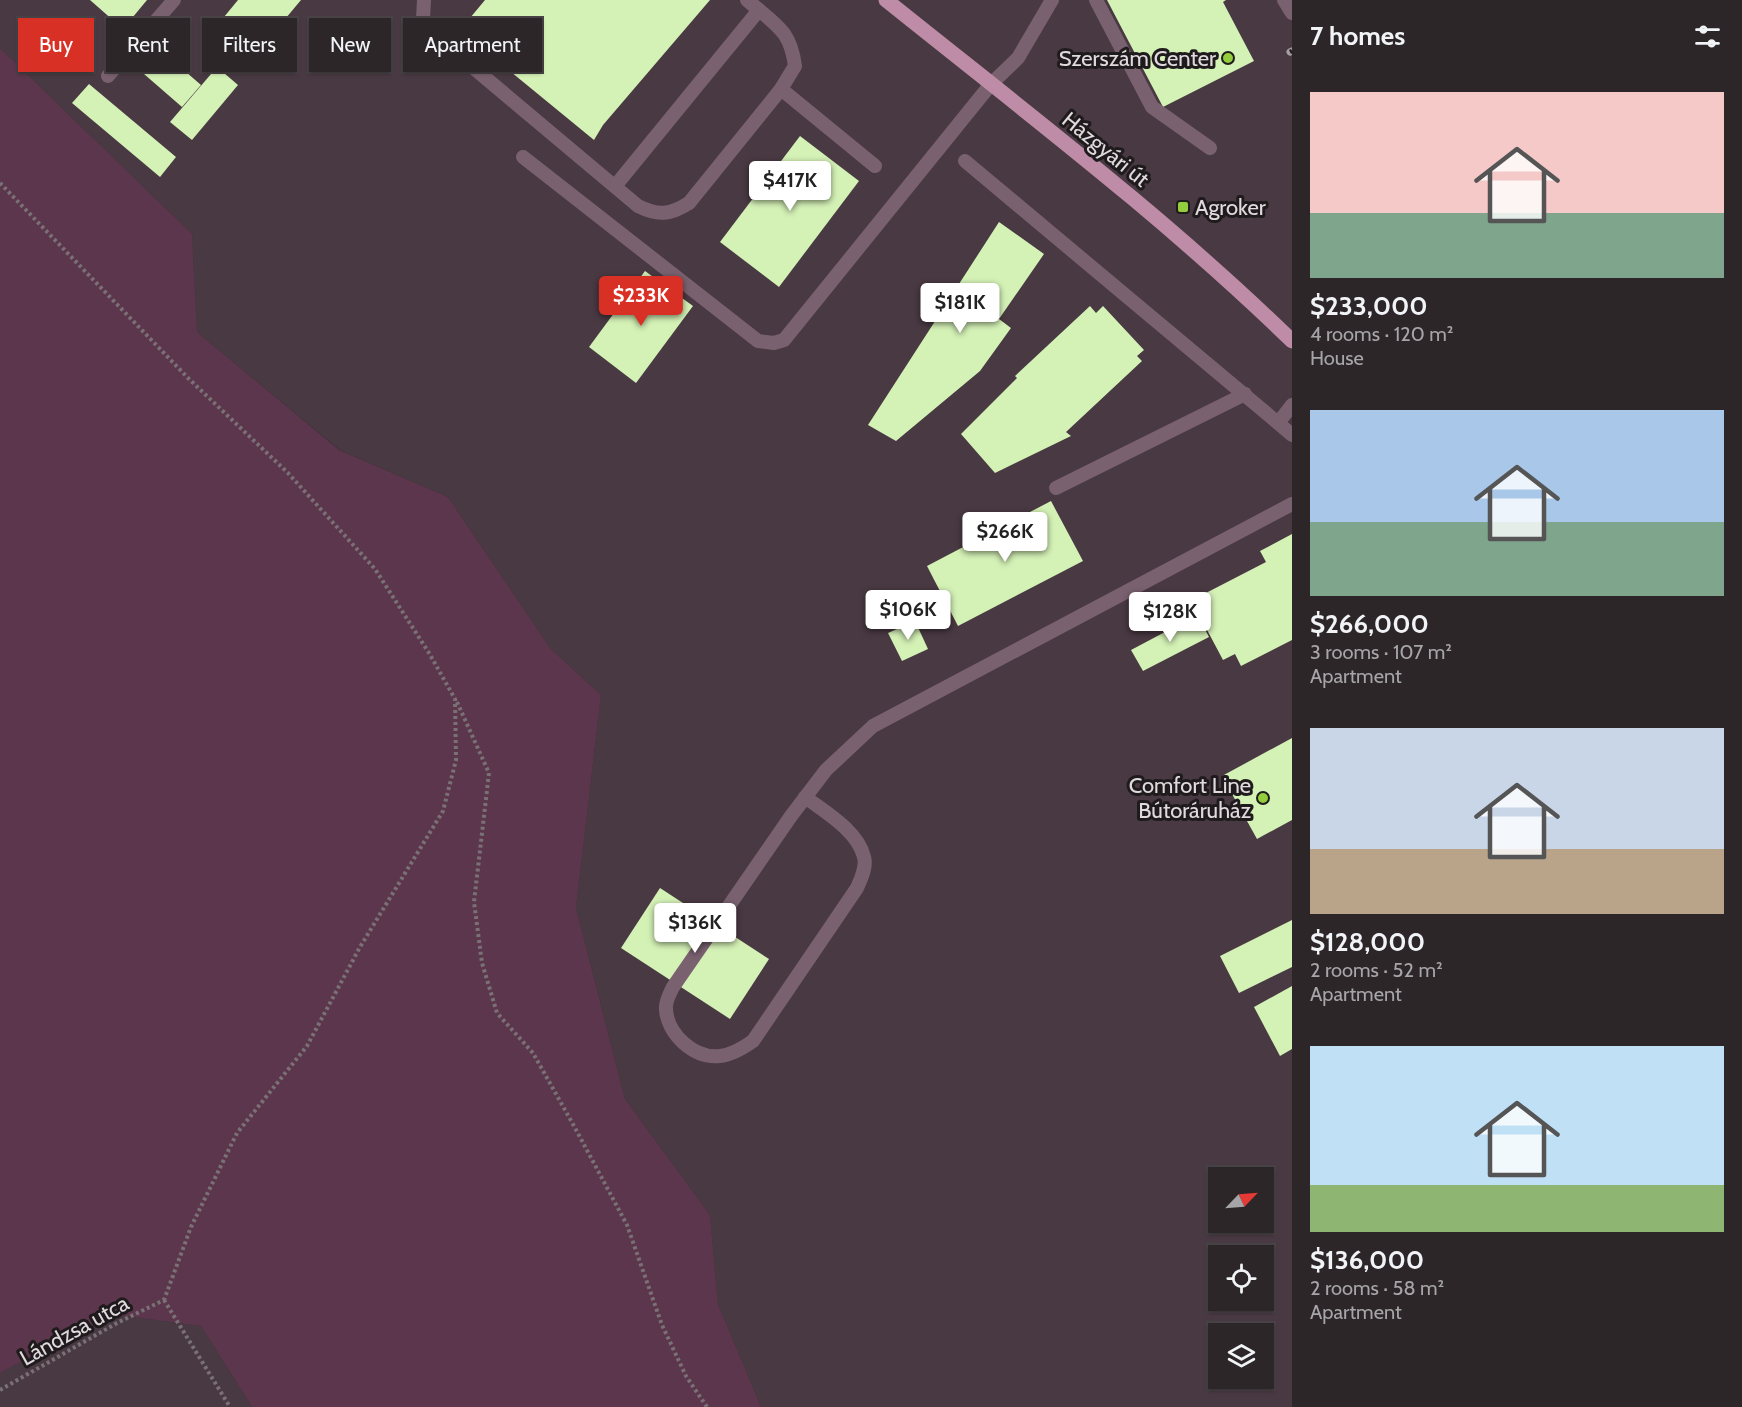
<!DOCTYPE html>
<meta charset="utf-8">
<style>
body{margin:0;font-family:Cabin,sans-serif;background:#342e31;color:#f1f3f6;height:100vh;display:flex;flex-direction:column;font-size:22px;white-space:nowrap}
*{box-sizing:border-box;margin:0}
p{font-size:20px;color:#a6a5a8}
.icon{flex:none;width:33px;height:33px;fill:none;stroke:currentColor;stroke-width:2;stroke-linecap:round;stroke-linejoin:round}
.map{position:relative;flex:1;overflow:hidden}
.sheet{display:flex;flex-direction:column;background:#2c2629;width:450px}
.sheet>*{flex:none}
.hud{position:absolute;left:18px;top:18px;width:570px;height:54px;display:flex;gap:12px}
.needle{width:39px;rotate:65deg}
.tools{position:absolute;left:1208px;top:1167px;display:grid;gap:12px}
.tools a{display:grid;place-items:center;width:66px;height:66px;border-radius:0px;background:#2c2629;box-shadow:0 2px 4px #0004,0 0 0 2px #484346;font-size:30px}
.price{position:absolute;translate:-50% -51px;padding:0 14px;border-radius:6px;background:#fff;color:#222;font-size:20px;line-height:39px;filter:drop-shadow(0 2px 3px #0008)}
.price::after{content:'';position:absolute;left:50%;top:36px;width:18px;height:14px;margin-left:-9px;background:inherit;clip-path:polygon(0 0,100% 0,50% 100%)}
.price.active{background:#d93025;color:#fff}
ul{padding:0;list-style:none}
li{display:grid;align-content:center;gap:12px;height:318px;padding:0 18px}
li span{display:grid;place-items:center;height:186px;border-radius:0px;color:#555}
li>.icon{margin-inline-start:auto}
span .icon{width:108px;height:108px;fill:#fffc;stroke-width:1}
li b{font-size:26px}
h2{display:flex;justify-content:space-between;align-items:center;height:72px;padding:0 18px;font-size:26px}
.pill{padding:0 21px;border-radius:0px;background:#2c2629;box-shadow:0 2px 4px #0004,0 0 0 2px #484346;font-size:21px;line-height:54px}
.pill.active{background:#d93025;color:#fff}
main{display:flex;flex:1;min-height:0}
.map>svg:first-child{display:block}
.built{fill:#493942;fill-rule:evenodd}
.green{fill:#5c364c}
.building{fill:#d4f1b6}
.lines{fill:none;stroke-linecap:round;stroke-linejoin:round}
.path{stroke:#7a7176;stroke-width:4;stroke-dasharray:3 3;stroke-linecap:butt}
.lane{stroke:#7a616f;stroke-width:14}
.primary{stroke:#be8ca7;stroke-width:15}
.rail-casing{stroke:#a59ea2;stroke-width:7}
.rail{stroke:#1f1b1d;stroke-width:4.5;stroke-dasharray:14;stroke-linecap:butt}
.poi-dot{fill:#93cc3d;stroke:#1f1b1d;stroke-width:2}
.labels{text-anchor:middle;stroke-width:6;stroke-linejoin:round;paint-order:stroke}
.poi-label{font-size:22px;fill:#e0d9dd;stroke:#1f1b1d;text-anchor:end}
.street-label{font-size:22px;fill:#e0d9dd;stroke:#1f1b1d}
</style>
<main>
<div class="map">
<svg width="1292" height="1407" viewBox="0 0 1292 1407">
<rect width="100%" height="100%" fill="#3b3237"/>
<g class="built">
<path d="M0,0h1292v1407h-531l-43,-103 -8,-89 -85,-116 -49,-191 25,-213 -51,-47 -102,-151 -108,-47 -143,-118 -5,-98 -192,-186zM1218,1178h45v44h-45zM1218,1256h45v44h-45zM1218,1334h45v44h-45z"/>
<polygon points="110,1314 201,1326 252,1407 0,1407 0,1373"/>
</g>
<polygon class="green" points="0,48 192,234 197,332 339,450 448,497 550,648 601,695 576,908 625,1099 710,1215 718,1304 761,1407 252,1407 201,1326 110,1314 0,1373"/>
<g class="building">
<polygon points="90,0 147,0 123,29"/>
<polygon points="238,0 301,0 255,55 240,43 246,35 224,17"/>
<polygon points="485,0 710,0 603,125 594,140 460,30"/>
<polygon points="1107,0 1226,0 1223,2 1254,61 1163,107"/>
<polygon points="163,52 201,85 182,107 144,74"/>
<polygon points="217,67 238,85 192,140 170,122"/>
<polygon points="89,84 176,157 160,177 72,103"/>
<polygon points="800,136 859,181 779,287 720,242"/>
<polygon points="999,222 1044,254 999,319 1011,328 980,371 896,441 868,425"/>
<polygon points="645,271 693,306 636,383 589,347"/>
<polygon points="1090,306 1096,313 1103,306 1144,350 1137,356 1142,361 1066,432 1071,436 995,473 961,434 1017,378 1015,376"/>
<polygon points="1051,501 1083,561 958,626 927,566"/>
<polygon points="1292,534 1292,640 1241,666 1235,654 1223,660 1197,611 1210,605 1204,594 1266,562 1260,551"/>
<polygon points="1197,615 1209,637 1143,671 1131,650"/>
<polygon points="915,621 928,649 902,661 888,633"/>
<polygon points="1292,738 1292,820 1257,839 1222,776"/>
<polygon points="660,888 769,959 730,1019 621,948"/>
<polygon points="1292,920 1292,967 1239,993 1220,956"/>
<polygon points="1292,986 1292,1049 1280,1056 1254,1007"/>
</g>
<g class="lines">
<g class="path">
<polyline points="0,183 189,379 288,473 375,569 429,653 455,699 456,760 443,811 360,947 307,1046 237,1133 191,1227 164,1300"/>
<polyline points="457,702 489,773 474,902 482,963 497,1013 533,1053 574,1126 627,1225 662,1325 686,1376 707,1407"/>
<polyline points="164,1300 230,1407"/>
<polyline points="0,1390 117,1323 164,1300"/>
</g>
<g class="lane">
<path d="M424,0l-1,19 9,14 206,173c20,10 32,9 51,-3l92,-114 14,-23c-4,-30 -13,-37 -36,-56"/>
<polyline points="1096,0 1152,107 1210,148"/>
<polyline points="1284,0 1292,13"/>
<polyline points="108,76 174,0"/>
<polyline points="781,89 875,166"/>
<polyline points="523,157 758,341 774,343 784,340 991,84 1018,58 1052,0"/>
<polyline points="965,161 1278,423 1292,405"/>
<polyline points="616,185 759,10 747,0"/>
<polyline points="1278,423 1292,435"/>
<polyline points="1056,488 1245,394"/>
<path d="M805,797c20,15 53,34 59,60 3,10 -3,22 -7,31l-104,153c-10,7 -21,14 -33,15 -26,3 -53,-22 -54,-47 -1,-7 4,-16 7,-22l118,-171 35,-46 47,-44 419,-222"/>
</g>
<path class="primary" d="M886,0c137,110 280,218 406,341"/>
<g class="rail-casing">
<polyline id="rail" points="1290,52 1292,51"/>
</g>
<use href="#rail" class="rail"/>
</g>
<g class="poi-dot">
<circle cx="1228" cy="58" r="6"/>
<rect x="1177" y="201" width="12" height="12" rx="3"/>
<circle cx="1263" cy="798" r="6"/>
</g>
<g class="labels">
<g class="poi-label">
<text x="1216" y="66">Szerszám Center</text>
<text x="1195" y="215" text-anchor="start">Agroker</text>
<text x="1251" y="793">Comfort Line<tspan x="1251" dy="25">Bútoráruház</tspan></text>
</g>
<g class="street-label">
<text transform="translate(1106 149) rotate(39)" y="8">Házgyári út</text>
<text transform="translate(74 1330) rotate(-29)" y="8">Lándzsa utca</text>
</g>
</g>
</svg>
<div class="tools">
<a><svg class="needle" viewBox="-14 -14 28 28"><path d="M0-13l5 13h-10z" fill="#e53935"/><path d="M0 13l5-13h-10z" fill="#a6a5a8"/></svg></a>
<a><svg class="icon" aria-label="locate" viewBox="0 0 24 24"><circle cx="12" cy="12" r="6"/><path d="M12 2v4M12 18v4M2 12h4M18 12h4"/></svg></a>
<a><svg class="icon" aria-label="layers" viewBox="0 0 24 24"><path d="M12 4l9 5-9 5-9-5zM3 14l9 5 9-5"/></svg></a>
</div>
<b class="price" style="left:790px;top:212px">$417K</b>
<b class="price active" style="left:641px;top:327px">$233K</b>
<b class="price" style="left:960px;top:334px">$181K</b>
<b class="price" style="left:1005px;top:563px">$266K</b>
<b class="price" style="left:908px;top:641px">$106K</b>
<b class="price" style="left:1170px;top:643px">$128K</b>
<b class="price" style="left:695px;top:954px">$136K</b>
<div class="hud">
<a class="pill active">Buy</a>
<a class="pill">Rent</a>
<a class="pill">Filters</a>
<a class="pill">New</a>
<a class="pill">Apartment</a>
</div>
</div>
<section class="sheet">
<h2>7 homes<svg class="icon" aria-label="filters" viewBox="0 0 24 24"><path d="M4 7h16M4 17h16"/><circle cx="9" cy="7" r="2"/><circle cx="15" cy="17" r="2"/></svg></h2>
<ul>
<li><span style="background:linear-gradient(#f6c9c9 65%,#7fa58c 0)"><svg class="icon" aria-label="home" viewBox="0 0 24 24"><path d="M3 11l9-7 9 7M6 9v11h12V9"/></svg></span><div><b>$233,000</b><p>4 rooms · 120 m²</p><p>House</p></div></li>
<li><span style="background:linear-gradient(#a9c7e8 60%,#7fa58c 0)"><svg class="icon" aria-label="home" viewBox="0 0 24 24"><path d="M3 11l9-7 9 7M6 9v11h12V9"/></svg></span><div><b>$266,000</b><p>3 rooms · 107 m²</p><p>Apartment</p></div></li>
<li><span style="background:linear-gradient(#c9d6e8 65%,#b9a48a 0)"><svg class="icon" aria-label="home" viewBox="0 0 24 24"><path d="M3 11l9-7 9 7M6 9v11h12V9"/></svg></span><div><b>$128,000</b><p>2 rooms · 52 m²</p><p>Apartment</p></div></li>
<li><span style="background:linear-gradient(#bfe0f5 75%,#8fb573 0)"><svg class="icon" aria-label="home" viewBox="0 0 24 24"><path d="M3 11l9-7 9 7M6 9v11h12V9"/></svg></span><div><b>$136,000</b><p>2 rooms · 58 m²</p><p>Apartment</p></div></li>
</ul>
</section>
</main>
